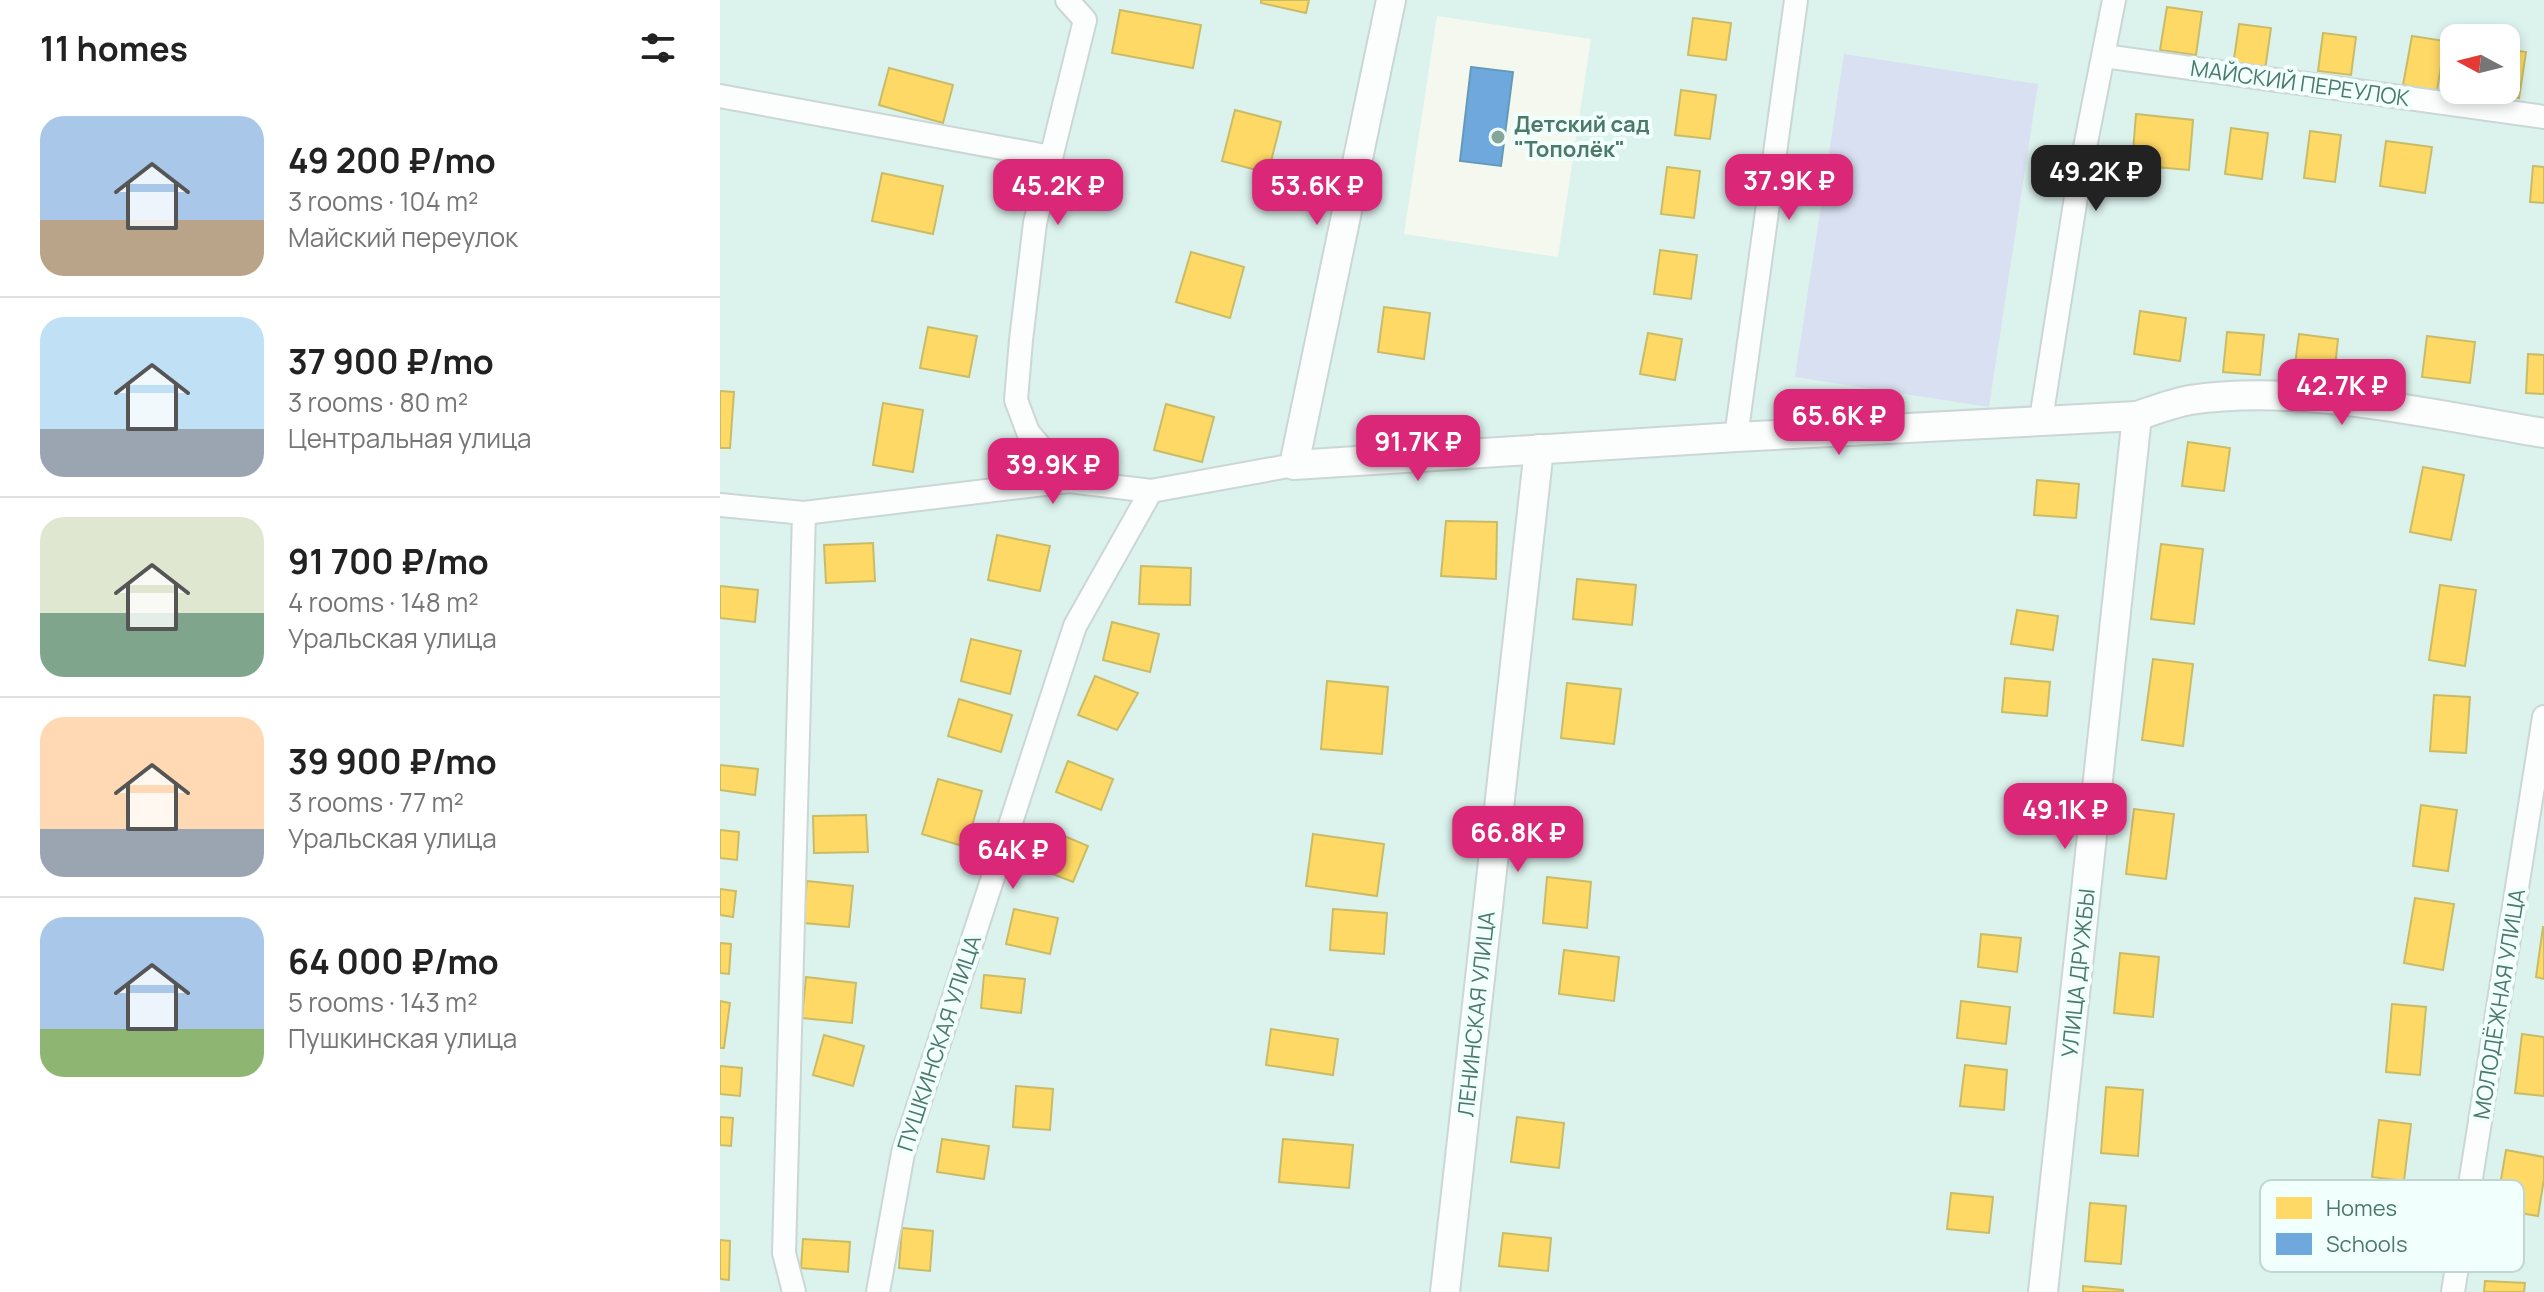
<!DOCTYPE html>
<meta charset="utf-8">
<style>
body{margin:0;font-family:Manrope,sans-serif;background:#f6f6f6;color:#222;height:100vh;display:flex;flex-direction:column;font-size:30px;white-space:nowrap}
*{box-sizing:border-box;margin:0}
p{font-size:26px;color:#767676}
.icon{flex:none;width:44px;height:44px;fill:none;stroke:currentColor;stroke-width:2;stroke-linecap:round;stroke-linejoin:round}
.map{position:relative;flex:1;overflow:hidden}
.panel{display:flex;flex-direction:column;background:#fff;width:720px}
.panel>*{flex:none}
.needle{width:52px;rotate:277deg}
.controls{position:absolute;left:1720px;top:24px;display:grid;gap:16px}
.controls a{display:grid;place-items:center;width:80px;height:80px;border-radius:16px;background:#fff;box-shadow:0 4px 12px #0003;font-size:40px}
.price{position:absolute;translate:-50% -68px;padding:0 18px;border-radius:16px;background:#db2777;color:#fff;font-size:26px;line-height:52px;filter:drop-shadow(0 2px 4px #0008)}
.price::after{content:'';position:absolute;left:50%;top:48px;width:24px;height:18px;margin-left:-12px;background:inherit;clip-path:polygon(0 0,100% 0,50% 100%)}
.price.selected{background:#222;color:#fff}
ul{padding:0;list-style:none}
li{display:flex;align-items:center;gap:24px;height:200px;padding:0 40px}
li+li{border-top:2px solid #e0e0e0}
li span{display:grid;place-items:center;flex:none;width:224px;height:160px;border-radius:24px;color:#555}
li>.icon{margin-inline-start:auto}
span .icon{width:96px;height:96px;fill:#fffc;stroke-width:1}
li b{font-size:34px}
h2{display:flex;justify-content:space-between;align-items:center;height:96px;padding:0 40px;font-size:34px}
main{display:flex;flex:1;min-height:0}
.map>svg:first-child{display:block}
.residential{fill:#dcf2ed;fill-rule:evenodd}
.education{fill:#f5f8ee}
.green{fill:#d9e0f1}
.homes{fill:#ffd966;stroke:#c9bc67;stroke-width:2}
.schools{fill:#6fa8dc;stroke:#649ab9;stroke-width:2}
.lines{fill:none;stroke-linecap:round;stroke-linejoin:round}
.minor-casing{stroke:#cbd7d4;stroke-width:26}
.tertiary-casing{stroke:#cbd7d4;stroke-width:32}
.minor{stroke:#fcfefe;stroke-width:22}
.tertiary{stroke:#fcfefe;stroke-width:28}
.poi-dot{fill:#85a69a;stroke:#f1fffd;stroke-width:3}
.labels{text-anchor:middle;stroke-width:8;stroke-linejoin:round;paint-order:stroke}
.street-label{font-size:22px;fill:#4c7968;stroke:#f1fffd}
.poi-label{font-size:22px;font-weight:bold;fill:#4c7968;stroke:#f1fffd;text-anchor:start}
.key{fill:#f1fffd;stroke:#c0d7d0;stroke-width:2}
.key-label{font-size:22px;fill:#4c7968}
</style>
<main>
<section class="panel">
<h2>11 homes<svg class="icon" aria-label="filters" viewBox="0 0 24 24"><path d="M4 7h16M4 17h16"/><circle cx="9" cy="7" r="2"/><circle cx="15" cy="17" r="2"/></svg></h2>
<ul>
<li><span style="background:linear-gradient(#a9c7e8 65%,#b9a48a 0)"><svg class="icon" aria-label="home" viewBox="0 0 24 24"><path d="M3 11l9-7 9 7M6 9v11h12V9"/></svg></span><div><b>49 200 ₽/mo</b><p>3 rooms · 104 m²</p><p>Майский переулок</p></div></li>
<li><span style="background:linear-gradient(#bfe0f5 70%,#9aa5b1 0)"><svg class="icon" aria-label="home" viewBox="0 0 24 24"><path d="M3 11l9-7 9 7M6 9v11h12V9"/></svg></span><div><b>37 900 ₽/mo</b><p>3 rooms · 80 m²</p><p>Центральная улица</p></div></li>
<li><span style="background:linear-gradient(#dfe7d0 60%,#7fa58c 0)"><svg class="icon" aria-label="home" viewBox="0 0 24 24"><path d="M3 11l9-7 9 7M6 9v11h12V9"/></svg></span><div><b>91 700 ₽/mo</b><p>4 rooms · 148 m²</p><p>Уральская улица</p></div></li>
<li><span style="background:linear-gradient(#ffd9b3 70%,#9aa5b1 0)"><svg class="icon" aria-label="home" viewBox="0 0 24 24"><path d="M3 11l9-7 9 7M6 9v11h12V9"/></svg></span><div><b>39 900 ₽/mo</b><p>3 rooms · 77 m²</p><p>Уральская улица</p></div></li>
<li><span style="background:linear-gradient(#a9c7e8 70%,#8fb573 0)"><svg class="icon" aria-label="home" viewBox="0 0 24 24"><path d="M3 11l9-7 9 7M6 9v11h12V9"/></svg></span><div><b>64 000 ₽/mo</b><p>5 rooms · 143 m²</p><p>Пушкинская улица</p></div></li>
</ul>
</section>
<div class="map">
<svg width="1824" height="1292" viewBox="0 0 1824 1292">
<rect width="100%" height="100%" fill="#eef9f8"/>
<path class="residential" d="M0,0h1824v1292h-1824zM1734,38h52v52h-52z"/>
<polygon class="education" points="717,16 871,39 838,257 684,234"/>
<polygon class="green" points="1124,54 1318,84 1269,407 1075,377"/>
<g class="homes">
<polygon points="541,0 589,0 586,13 541,3"/>
<polygon points="1447,7 1482,12 1476,55 1440,50"/>
<polygon points="400,10 481,25 473,68 392,53"/>
<polygon points="973,18 1011,23 1006,60 968,55"/>
<polygon points="1519,24 1551,28 1545,70 1513,66"/>
<polygon points="1603,33 1636,37 1631,75 1598,71"/>
<polygon points="1692,36 1725,41 1717,91 1683,85"/>
<polygon points="1786,49 1806,52 1799,98 1763,93 1764,90 1786,90"/>
<polygon points="169,68 233,85 223,123 159,105"/>
<polygon points="961,90 996,95 990,139 955,135"/>
<polygon points="515,110 561,122 548,173 502,161"/>
<polygon points="1416,114 1473,120 1469,170 1412,165"/>
<polygon points="1511,128 1548,133 1542,179 1505,174"/>
<polygon points="1590,131 1621,135 1615,182 1584,178"/>
<polygon points="1666,141 1712,147 1705,193 1660,186"/>
<polygon points="1813,166 1824,167 1824,203 1810,202"/>
<polygon points="947,167 980,171 974,218 941,214"/>
<polygon points="162,173 223,186 213,234 152,221"/>
<polygon points="940,250 977,255 971,299 934,294"/>
<polygon points="471,252 524,267 510,318 456,302"/>
<polygon points="664,307 710,313 704,359 658,352"/>
<polygon points="1420,311 1466,318 1460,361 1414,354"/>
<polygon points="208,327 257,336 249,377 200,368"/>
<polygon points="1507,332 1544,335 1540,375 1503,372"/>
<polygon points="928,333 962,339 955,380 920,374"/>
<polygon points="1579,334 1618,339 1614,377 1574,372"/>
<polygon points="1707,336 1755,342 1750,383 1702,377"/>
<polygon points="1808,354 1824,355 1824,394 1806,393"/>
<polygon points="0,391 14,392 10,448 0,448"/>
<polygon points="163,403 203,410 193,472 153,465"/>
<polygon points="446,404 494,417 482,462 434,450"/>
<polygon points="1468,442 1510,448 1504,491 1462,486"/>
<polygon points="1703,467 1744,475 1731,540 1690,532"/>
<polygon points="1317,480 1359,484 1356,518 1314,515"/>
<polygon points="726,521 777,522 776,579 721,576"/>
<polygon points="277,535 330,546 320,591 268,580"/>
<polygon points="153,543 155,581 106,583 104,545"/>
<polygon points="1441,544 1483,549 1474,624 1431,619"/>
<polygon points="421,566 471,568 470,605 419,604"/>
<polygon points="857,579 916,585 912,625 853,619"/>
<polygon points="1720,585 1756,590 1745,666 1709,660"/>
<polygon points="0,586 38,590 35,622 0,618"/>
<polygon points="1297,610 1338,616 1333,650 1291,644"/>
<polygon points="392,622 439,634 430,672 383,660"/>
<polygon points="251,639 301,651 290,694 241,681"/>
<polygon points="1433,659 1473,664 1463,746 1422,740"/>
<polygon points="375,676 418,693 397,730 358,715"/>
<polygon points="1285,678 1330,682 1327,716 1282,712"/>
<polygon points="607,681 668,687 662,754 601,749"/>
<polygon points="847,683 901,689 894,744 841,738"/>
<polygon points="1714,695 1750,697 1746,753 1710,751"/>
<polygon points="239,699 292,715 281,752 228,736"/>
<polygon points="348,761 393,779 381,810 336,792"/>
<polygon points="0,765 38,769 35,795 0,790"/>
<polygon points="218,779 262,791 246,847 202,834"/>
<polygon points="1701,805 1737,810 1728,871 1693,866"/>
<polygon points="1414,809 1454,814 1446,879 1406,874"/>
<polygon points="146,815 148,852 94,853 93,816"/>
<polygon points="0,830 19,832 17,860 0,858"/>
<polygon points="335,832 368,846 353,882 320,869"/>
<polygon points="593,834 664,844 657,896 586,886"/>
<polygon points="827,877 871,882 867,928 823,923"/>
<polygon points="87,881 133,886 129,927 83,923"/>
<polygon points="0,889 16,891 13,917 0,915"/>
<polygon points="1695,898 1734,904 1723,970 1684,963"/>
<polygon points="294,909 338,918 330,954 286,944"/>
<polygon points="613,909 667,913 664,954 610,950"/>
<polygon points="1823,927 1824,927 1824,979 1816,977"/>
<polygon points="1261,934 1301,938 1297,972 1258,967"/>
<polygon points="0,943 11,944 9,974 0,973"/>
<polygon points="844,950 899,957 894,1001 839,994"/>
<polygon points="1400,953 1439,957 1433,1017 1394,1013"/>
<polygon points="264,975 305,979 301,1013 261,1008"/>
<polygon points="86,977 136,983 132,1023 82,1018"/>
<polygon points="0,1001 10,1003 4,1048 0,1048"/>
<polygon points="1241,1001 1290,1007 1286,1044 1237,1038"/>
<polygon points="1672,1004 1706,1007 1700,1075 1666,1072"/>
<polygon points="551,1029 618,1039 613,1075 546,1065"/>
<polygon points="1802,1034 1824,1037 1824,1096 1795,1093"/>
<polygon points="104,1035 144,1046 133,1086 93,1075"/>
<polygon points="1245,1065 1287,1070 1284,1110 1240,1106"/>
<polygon points="0,1066 22,1068 20,1096 0,1094"/>
<polygon points="296,1086 333,1089 330,1130 293,1127"/>
<polygon points="1386,1087 1423,1090 1418,1156 1381,1153"/>
<polygon points="0,1117 13,1118 11,1146 0,1145"/>
<polygon points="797,1117 844,1123 839,1168 791,1162"/>
<polygon points="1659,1120 1691,1124 1684,1181 1652,1177"/>
<polygon points="222,1139 269,1146 264,1179 217,1172"/>
<polygon points="563,1139 633,1145 629,1188 559,1182"/>
<polygon points="1786,1150 1824,1157 1824,1179 1818,1216 1776,1209"/>
<polygon points="1231,1193 1273,1197 1269,1233 1227,1229"/>
<polygon points="1370,1203 1406,1206 1401,1264 1365,1261"/>
<polygon points="182,1228 213,1231 210,1271 179,1268"/>
<polygon points="783,1233 831,1238 828,1271 779,1266"/>
<polygon points="83,1239 130,1242 128,1272 81,1268"/>
<polygon points="0,1240 10,1241 9,1280 0,1279"/>
<polygon points="1765,1281 1805,1283 1804,1292 1764,1292"/>
<polygon points="1363,1286 1403,1290 1403,1292 1363,1292"/>
</g>
<polygon class="schools" points="751,67 793,72 781,166 740,161"/>
<g class="lines">
<g class="minor-casing">
<g id="minor">
<polyline points="347,0 365,20 315,223 301,340 296,400 308,432 349,481"/>
<polyline points="1384,56 1824,117"/>
<polyline points="0,96 331,157"/>
<polyline points="1321,419 1359,178 1394,0"/>
<polyline points="1016,437 1076,0"/>
<polyline points="0,505 84,513 349,481 431,491 574,465"/>
<polyline points="74,1292 64,1253 84,513"/>
<polyline points="158,1292 183,1153 355,626 431,491"/>
<polyline points="1733,1292 1824,717"/>
</g>
</g>
<g class="tertiary-casing">
<g id="tertiary">
<path d="M671,0l-97,465 442,-28 401,-21c18,-6 36,-13 53,-16 110,-17 245,15 354,33"/>
<polyline points="725,1292 819,449"/>
<polyline points="1323,1292 1417,416"/>
</g>
</g>
<use href="#minor" class="minor"/>
<use href="#tertiary" class="tertiary"/>
</g>
<circle class="poi-dot" cx="778" cy="137" r="8"/>
<g class="labels">
<g class="street-label">
<text transform="translate(1580 83) rotate(8)" y="8">МАЙСКИЙ ПЕРЕУЛОК</text>
<text transform="translate(1358 973) rotate(-84)" y="8">УЛИЦА ДРУЖБЫ</text>
<text transform="translate(1779 1004) rotate(-81)" y="8">МОЛОДЁЖНАЯ УЛИЦА</text>
<text transform="translate(756 1014) rotate(-84)" y="8">ЛЕНИНСКАЯ УЛИЦА</text>
<text transform="translate(219 1043) rotate(-72)" y="8">ПУШКИНСКАЯ УЛИЦА</text>
</g>
<g class="poi-label">
<text x="794" y="132">Детский сад<tspan x="794" dy="25">"Тополёк"</tspan></text>
</g>
</g>
<rect x="1540" y="1180" width="264" height="92" rx="12" class="key"/>
<rect x="1556" y="1197" width="36" height="22" fill="#ffd966"/>
<rect x="1556" y="1233" width="36" height="22" fill="#6fa8dc"/>
<g class="key-label">
<text x="1606" y="1216">Homes</text>
<text x="1606" y="1252">Schools</text>
</g>
</svg>
<div class="controls">
<a><svg class="needle" viewBox="-14 -14 28 28"><path d="M0-13l5 13h-10z" fill="#e53935"/><path d="M0 13l5-13h-10z" fill="#767676"/></svg></a>
</div>
<b class="price selected" style="left:1376px;top:213px">49.2K ₽</b>
<b class="price" style="left:1069px;top:222px">37.9K ₽</b>
<b class="price" style="left:338px;top:227px">45.2K ₽</b>
<b class="price" style="left:597px;top:227px">53.6K ₽</b>
<b class="price" style="left:1622px;top:427px">42.7K ₽</b>
<b class="price" style="left:1119px;top:457px">65.6K ₽</b>
<b class="price" style="left:698px;top:483px">91.7K ₽</b>
<b class="price" style="left:333px;top:506px">39.9K ₽</b>
<b class="price" style="left:1345px;top:851px">49.1K ₽</b>
<b class="price" style="left:798px;top:874px">66.8K ₽</b>
<b class="price" style="left:293px;top:891px">64K ₽</b>
</div>
</main>
